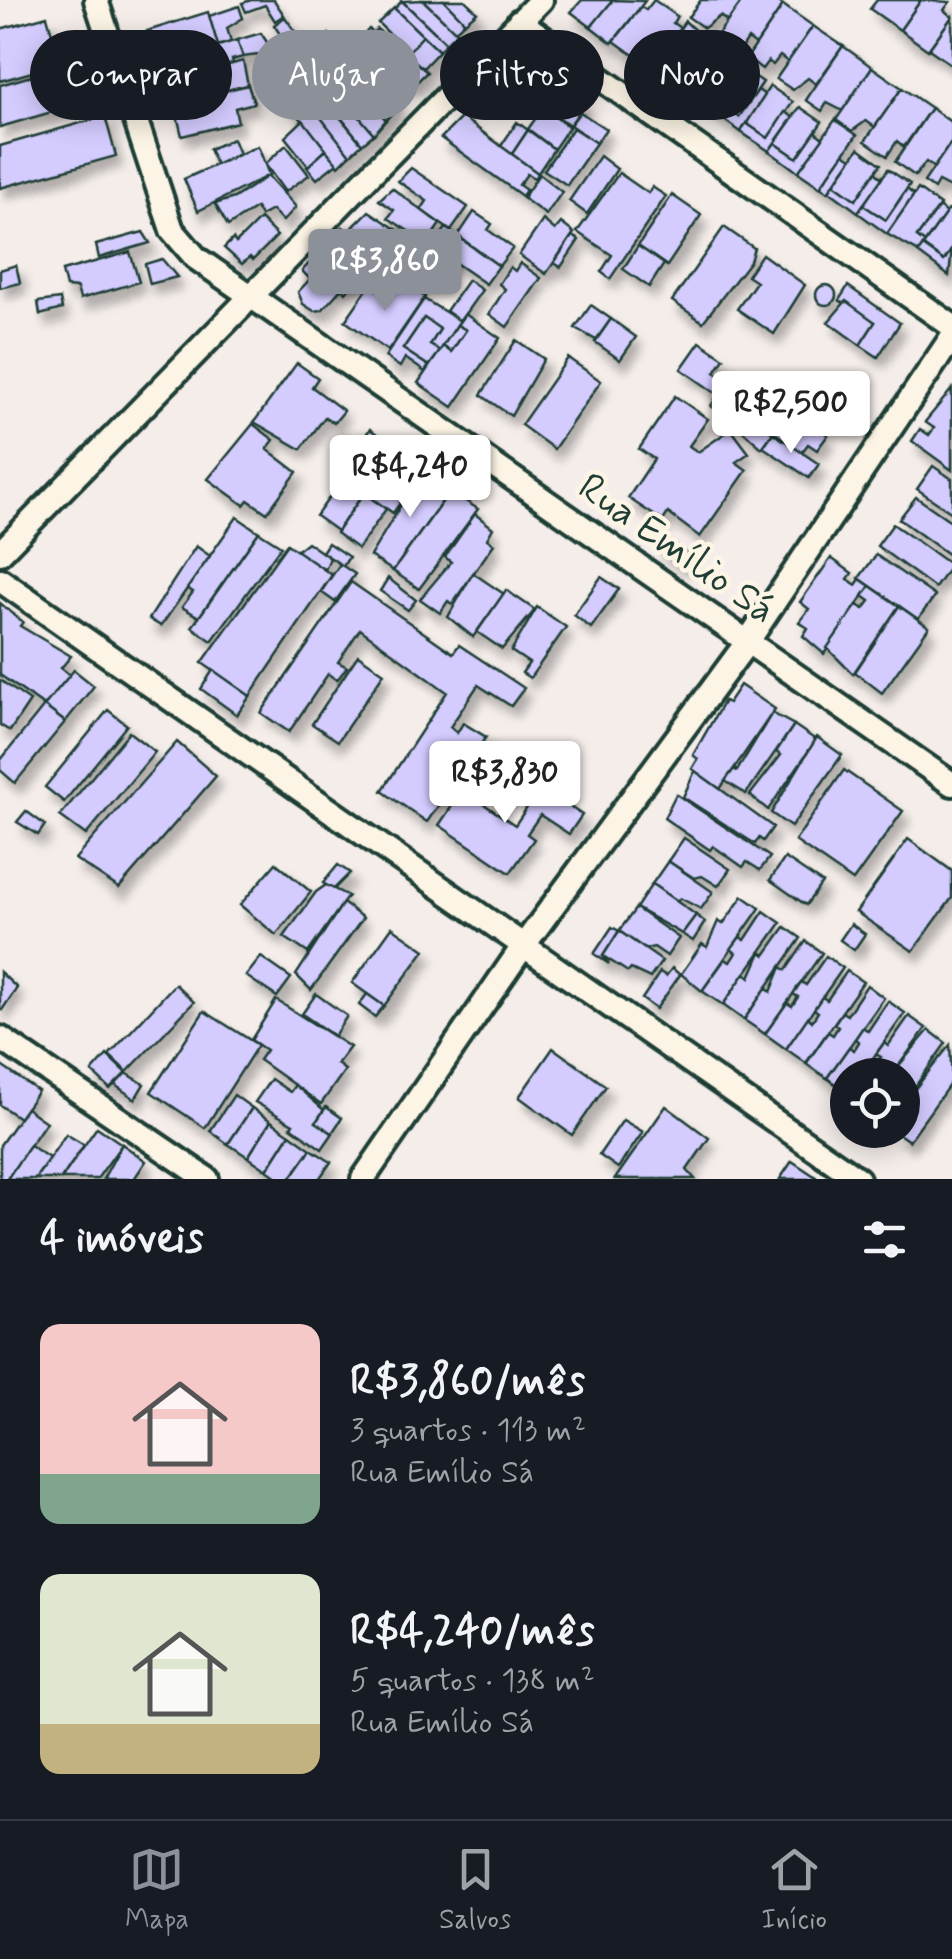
<!DOCTYPE html>
<html lang="pt">
<meta charset="utf-8">
<style>
body{margin:0;font-family:Mynerve,sans-serif;background:#242831;color:#f1f3f6;height:100vh;display:flex;flex-direction:column;font-size:38px;white-space:nowrap}
*{box-sizing:border-box;margin:0}
p{font-size:32px;color:#9ea1a6}
.icon{flex:none;width:55px;height:55px;fill:none;stroke:currentColor;stroke-width:2;stroke-linecap:round;stroke-linejoin:round}
.map{position:relative;height:1179px;overflow:hidden}
.details{display:flex;flex-direction:column;background:#171b24;flex:1}
.details>*{flex:none}
.banner{position:absolute;left:30px;top:30px;width:892px;height:90px;display:flex;gap:20px}
.tools{position:absolute;left:830px;top:1058px;display:grid;gap:20px}
.tools a{display:grid;place-items:center;width:90px;height:90px;border-radius:50%;background:#171b24;box-shadow:0 5px 25px #0003;font-size:50px}
.price{position:absolute;translate:-50% -85px;padding:0 22px;border-radius:10px;background:#fff;color:#222;font-size:32px;line-height:65px;filter:drop-shadow(0 2px 5px #0008)}
.price::after{content:'';position:absolute;left:50%;top:60px;width:30px;height:22px;margin-left:-15px;background:inherit;clip-path:polygon(0 0,100% 0,50% 100%)}
.price.on{background:#8c9099;color:#fff}
ul{padding:0;list-style:none}
li{display:flex;align-items:center;gap:30px;height:250px;padding:0 40px}
li span{display:grid;place-items:center;flex:none;width:280px;height:200px;border-radius:20px;color:#555}
li>.icon{margin-inline-start:auto}
span .icon{width:120px;height:120px;fill:#fffc;stroke-width:1}
li b{font-size:42px}
h2{display:flex;justify-content:space-between;align-items:center;height:120px;padding:0 40px;font-size:42px}
.chip{padding:0 35px;border-radius:45px;background:#171b24;box-shadow:0 5px 25px #0003;font-size:35px;line-height:90px}
.chip.on{background:#8c9099;color:#fff}
.menu{display:flex;justify-content:space-around;align-items:center;height:140px;border-top:2px solid #363941;background:#171b24;font-size:28px;color:#9ea1a6}
.menu a{display:grid;justify-items:center;gap:5px}
.menu .on{color:#8c9099}
.map>svg:first-child{display:block}
.building{fill:#d4ccff;stroke:#1f3d34;stroke-width:2.5;filter:url(#shadow)}
.lines{fill:none;stroke-linecap:round;stroke-linejoin:round}
.minor-casing{stroke:#1f3d34;stroke-width:30}
.minor{stroke:#fcf5e5;stroke-width:22}
.labels{text-anchor:middle;stroke-width:9;stroke-linejoin:round;paint-order:stroke}
.street-label{font-size:40px;fill:#1f3d34;stroke:#fcf5e5}
</style>
<div class="map">
<svg width="952" height="1179" viewBox="0 0 952 1179">
<defs>
<filter id="shadow"><feDropShadow dx="6" dy="10" stdDeviation="5" flood-color="#0004"/></filter>
</defs>
<rect width="100%" height="100%" fill="#f4edea"/>
<filter id="ink" filterUnits="userSpaceOnUse"><feTurbulence type="fractalNoise" baseFrequency=".01" numOctaves="2"/><feDisplacementMap in="SourceGraphic" scale="20" xChannelSelector="R" yChannelSelector="G"/><feConvolveMatrix kernelMatrix="1 2 1 2 8 2 1 2 1" color-interpolation-filters="sRGB"/></filter>
<g filter="url(#ink)">
<g class="building">
<polygon points="251,0 274,0 284,15 275,21 265,5 246,12 242,3"/>
<polygon points="423,0 457,32 446,43 402,1"/>
<polygon points="423,0 444,0 465,21 455,31"/>
<polygon points="444,0 465,0 477,12 465,22"/>
<polygon points="582,0 613,0 591,27 571,12"/>
<polygon points="613,0 645,1 612,43 591,27"/>
<polygon points="654,0 677,16 673,23 680,28 653,69 614,41 641,7 646,10"/>
<polygon points="743,0 728,22 720,16 704,28 688,17 701,0"/>
<polygon points="743,0 776,0 783,5 756,45 748,39 739,53 716,37"/>
<polygon points="921,0 900,30 870,9 877,0"/>
<polygon points="921,0 950,2 944,10 952,17 928,50 900,30"/>
<polygon points="402,1 446,43 439,51 394,9"/>
<polygon points="783,5 813,26 788,62 780,56 773,65 768,61 762,69 747,58"/>
<polygon points="239,6 243,18 227,28 231,42 218,46 209,16"/>
<polygon points="394,8 423,36 408,52 378,23"/>
<polygon points="208,12 218,46 157,65 147,31"/>
<polygon points="47,16 61,64 0,81 0,29"/>
<polygon points="285,17 320,67 307,75 274,25"/>
<polygon points="952,17 952,65 929,49"/>
<polygon points="685,21 705,40 680,76 658,61"/>
<polygon points="813,26 843,46 816,84 808,78 793,90 776,79"/>
<polygon points="369,29 373,33 377,29 427,72 413,86 406,82 360,39"/>
<polygon points="261,33 274,53 243,57 237,40"/>
<polygon points="329,34 398,106 386,120 353,83 340,94 308,51"/>
<polygon points="423,36 439,51 423,68 406,54"/>
<polygon points="237,40 243,57 232,60 233,64 212,70 211,65 164,83 158,65"/>
<polygon points="360,42 383,67 372,77 351,53"/>
<polygon points="712,45 734,61 709,97 687,81"/>
<polygon points="843,46 872,67 843,111 827,103 822,111 806,100"/>
<polygon points="698,50 705,55 682,90 653,69 658,61 680,76"/>
<polygon points="292,53 310,80 300,89 280,61"/>
<polygon points="521,57 585,103 570,125 504,80"/>
<polygon points="243,61 248,85 170,104 165,83"/>
<polygon points="69,65 83,103 0,127 0,85"/>
<polygon points="320,67 374,134 362,144 307,75"/>
<polygon points="383,67 399,84 388,95 372,77"/>
<polygon points="741,67 763,82 739,117 717,102"/>
<polygon points="872,67 902,88 875,127 866,121 852,131 836,120"/>
<polygon points="727,70 735,76 711,111 682,90 687,81 709,97"/>
<polygon points="310,80 326,100 315,110 300,89"/>
<polygon points="295,82 350,155 339,166 281,94"/>
<polygon points="353,83 386,120 374,134 340,94"/>
<polygon points="248,85 254,103 235,108 238,122 182,136 174,103"/>
<polygon points="770,86 793,102 768,138 746,123"/>
<polygon points="902,88 931,108 904,147 897,141 887,156 865,141"/>
<polygon points="758,90 765,95 741,132 711,111 717,102 739,117"/>
<polygon points="326,100 362,144 350,155 315,110"/>
<polygon points="800,107 822,122 797,158 775,143"/>
<polygon points="543,108 569,127 554,149 528,129"/>
<polygon points="931,108 952,123 952,141 934,168 926,162 915,176 895,162"/>
<polygon points="580,112 606,129 596,143 570,125"/>
<polygon points="785,112 793,117 769,151 741,132 746,123 768,138"/>
<polygon points="105,116 116,156 0,188 0,146"/>
<polygon points="462,117 538,173 534,178 527,174 519,185 526,190 522,196 441,138"/>
<polygon points="303,120 326,150 308,166 285,137"/>
<polygon points="835,120 857,135 820,187 798,172"/>
<polygon points="517,122 528,130 512,154 501,146"/>
<polygon points="573,128 596,143 567,185 544,170"/>
<polygon points="528,130 554,149 538,173 512,154"/>
<polygon points="815,132 823,138 798,172 769,151 775,143 797,158"/>
<polygon points="233,139 239,154 216,165 209,149"/>
<polygon points="952,141 952,189 938,182 934,189 924,182"/>
<polygon points="286,145 309,175 285,192 265,164"/>
<polygon points="258,146 269,175 198,211 184,179"/>
<polygon points="859,148 881,164 856,200 834,184"/>
<polygon points="326,150 337,163 317,179 307,167"/>
<polygon points="844,153 852,158 828,192 820,187"/>
<polygon points="600,156 617,169 587,214 569,201"/>
<polygon points="411,168 468,207 451,231 421,210 427,201 398,181"/>
<polygon points="888,169 910,184 886,220 863,205"/>
<polygon points="875,172 882,178 858,212 829,191 834,184 856,200"/>
<polygon points="619,173 648,193 652,187 666,196 610,279 601,272 612,255 577,232"/>
<polygon points="539,174 562,192 546,215 523,198"/>
<polygon points="268,176 296,207 283,221 272,210 261,216 256,208 228,226 215,204 234,198"/>
<polygon points="392,188 440,224 427,243 388,218 394,210 379,200"/>
<polygon points="907,189 914,195 887,234 858,213 863,205 886,220"/>
<polygon points="918,189 940,205 917,237 925,243 919,252 887,234"/>
<polygon points="672,195 701,215 667,266 638,246"/>
<polygon points="939,207 946,213 925,243 917,237"/>
<polygon points="948,210 952,213 952,249 944,261 923,246"/>
<polygon points="369,211 396,229 381,252 348,232"/>
<polygon points="474,212 492,224 488,230 513,248 499,266 458,236"/>
<polygon points="260,219 277,236 253,260 250,257 242,264 224,248 233,239 236,243"/>
<polygon points="543,220 555,230 561,223 574,233 546,274 519,255"/>
<polygon points="343,227 368,246 349,271 358,277 346,292 342,288 322,310 314,311 303,304 298,292 310,279 302,271"/>
<polygon points="724,227 754,248 750,261 703,322 672,301"/>
<polygon points="446,228 499,266 486,284 451,260 447,265 429,252"/>
<polygon points="396,229 435,257 420,278 381,252"/>
<polygon points="143,232 150,243 99,258 96,245"/>
<polygon points="572,236 579,240 561,267 554,263"/>
<polygon points="368,246 408,273 390,299 349,271"/>
<polygon points="638,246 664,264 649,287 623,269"/>
<polygon points="923,246 944,261 952,249 949,276 918,253"/>
<polygon points="130,252 139,282 80,299 77,288 66,287 62,271"/>
<polygon points="762,254 805,285 774,334 737,309 756,282 747,276"/>
<polygon points="162,259 177,277 150,284 145,264"/>
<polygon points="520,263 541,278 507,327 489,314 505,289 499,284 510,267 515,271"/>
<polygon points="16,265 20,283 0,288 0,270"/>
<polygon points="402,280 425,297 388,351 345,321 370,285 390,299"/>
<polygon points="468,280 482,290 460,321 446,311"/>
<circle cx="826" cy="295" r="10"/>
<polygon points="848,286 900,323 878,357 860,345 875,322 839,300"/>
<polygon points="60,299 62,309 40,315 38,302"/>
<polygon points="424,299 460,321 440,351 430,345 440,329 424,318 403,349 429,366 425,372 405,358 400,367 385,357"/>
<polygon points="846,301 875,322 860,345 828,322"/>
<polygon points="591,305 611,319 596,340 575,328"/>
<polygon points="465,314 500,338 453,407 418,383 443,346 451,352 466,330 457,325"/>
<polygon points="424,318 440,329 430,345 440,351 429,366 403,349"/>
<polygon points="611,319 636,337 620,360 595,342"/>
<polygon points="457,325 466,330 451,352 443,346"/>
<polygon points="516,340 544,359 511,416 481,395"/>
<polygon points="700,342 724,358 715,372 737,386 727,401 681,369"/>
<polygon points="568,358 601,381 554,449 521,425"/>
<polygon points="297,363 318,378 312,387 344,411 334,423 325,417 301,449 254,422"/>
<polygon points="952,389 952,470 912,441 920,429 929,435 934,428 925,422"/>
<polygon points="765,391 828,435 817,450 808,444 802,452 737,407 745,396 758,401"/>
<polygon points="718,394 739,409 732,419 711,406"/>
<polygon points="675,396 708,419 689,446 698,452 731,429 749,453 736,462 747,470 700,537 668,513 663,521 628,498 654,459 639,449"/>
<polygon points="749,416 773,433 762,448 736,425"/>
<polygon points="253,424 274,440 267,449 297,472 267,513 248,500 244,505 208,479"/>
<polygon points="370,429 396,448 337,531 316,516 344,477 338,473"/>
<polygon points="773,433 819,464 809,478 763,447"/>
<polygon points="396,449 424,469 393,513 364,493"/>
<polygon points="933,466 952,479 952,513 917,489"/>
<polygon points="422,470 450,491 393,571 370,556"/>
<polygon points="450,491 478,509 419,589 393,571"/>
<polygon points="364,493 386,509 358,549 336,533"/>
<polygon points="916,497 952,522 952,557 899,519"/>
<polygon points="475,514 493,528 487,539 494,544 452,604 448,601 440,613 420,599 451,562 445,557"/>
<polygon points="237,517 259,532 199,617 182,607 193,592 187,588"/>
<polygon points="893,524 951,565 935,588 877,546"/>
<polygon points="259,532 281,546 212,641 192,627"/>
<polygon points="665,538 689,554 682,565 657,548"/>
<polygon points="307,542 330,558 325,570 296,551"/>
<polygon points="328,543 349,557 343,566 322,552"/>
<polygon points="287,544 332,575 250,696 202,663"/>
<polygon points="196,546 210,556 161,626 149,619"/>
<polygon points="876,555 935,596 918,619 859,578"/>
<polygon points="831,558 852,573 848,579 856,585 860,579 870,586 824,654 803,636 808,628 799,622 809,609 800,602"/>
<polygon points="340,564 355,574 335,602 321,592"/>
<polygon points="473,573 504,594 473,637 448,617"/>
<polygon points="601,577 619,589 591,628 574,615"/>
<polygon points="388,578 416,600 408,610 380,591"/>
<polygon points="351,582 453,653 459,645 524,688 511,706 478,685 450,727 457,733 463,723 486,737 427,822 382,791 447,692 360,629 338,662 347,667 337,680 328,674 289,732 261,713"/>
<polygon points="870,586 899,606 853,674 827,648 857,605 864,609 870,601 863,596"/>
<polygon points="506,590 535,610 502,649 477,632"/>
<polygon points="0,603 23,622 20,626 71,656 61,668 70,675 44,706 0,675"/>
<polygon points="899,606 929,627 882,693 855,672"/>
<polygon points="537,607 566,627 530,678 522,673 529,663 511,651"/>
<polygon points="358,655 384,673 338,741 312,724"/>
<polygon points="74,670 94,686 65,722 44,706"/>
<polygon points="213,670 250,696 237,715 201,689"/>
<polygon points="0,680 30,701 10,731 0,725"/>
<polygon points="740,685 775,709 720,789 692,769 698,759 693,755 724,701 728,703"/>
<polygon points="44,706 65,722 15,783 0,770 0,761"/>
<polygon points="108,710 127,725 64,802 45,787"/>
<polygon points="772,713 794,725 746,794 725,781 734,769 737,771"/>
<polygon points="794,725 816,740 768,810 750,795 781,755 776,752"/>
<polygon points="129,732 155,752 86,835 60,816"/>
<polygon points="817,737 842,755 791,827 771,813"/>
<polygon points="177,742 216,776 119,888 75,859"/>
<polygon points="844,770 903,811 853,881 795,841"/>
<polygon points="695,771 773,827 763,841 759,838 755,844 683,797"/>
<polygon points="541,787 582,815 569,834 540,815 527,834 534,839 510,873 439,825 463,790 515,825"/>
<polygon points="676,794 770,857 760,870 747,862 743,867 713,846 710,850 664,818"/>
<polygon points="26,811 45,825 38,835 17,822"/>
<polygon points="684,838 730,869 718,886 702,876 694,878 668,861"/>
<polygon points="908,839 952,871 952,898 913,951 856,912"/>
<polygon points="785,858 822,883 806,905 770,880"/>
<polygon points="668,861 713,892 701,909 680,898 677,902 652,884"/>
<polygon points="276,863 311,892 276,935 240,905"/>
<polygon points="338,865 350,873 333,890 323,883"/>
<polygon points="652,884 696,915 682,934 636,908"/>
<polygon points="326,885 348,896 308,953 284,937 316,892"/>
<polygon points="743,896 760,908 702,991 681,974 702,944 707,947 718,921 723,924"/>
<polygon points="343,903 363,918 311,990 296,975"/>
<polygon points="636,908 679,938 667,956 654,947 645,949 619,931"/>
<polygon points="764,911 781,923 723,1005 702,991 725,959 730,962 736,953 731,949 740,937 745,940"/>
<polygon points="696,915 705,922 693,941 682,934"/>
<polygon points="851,924 865,934 854,950 840,940"/>
<polygon points="392,927 425,950 384,1006 352,983"/>
<polygon points="612,927 619,931 603,956 609,964 594,954"/>
<polygon points="785,927 801,938 744,1020 723,1005 745,973 750,977 761,952 765,955"/>
<polygon points="619,931 662,961 650,978 631,969 628,972 603,956"/>
<polygon points="806,941 822,953 765,1034 744,1020 766,988 771,992 781,967 786,970"/>
<polygon points="826,956 843,968 786,1049 765,1034 787,1003 792,1006 798,997 793,994 801,982 806,985"/>
<polygon points="261,957 291,978 277,997 246,976"/>
<polygon points="672,968 680,975 656,1009 642,999 660,972 666,976"/>
<polygon points="847,971 863,982 806,1063 786,1049 808,1017 812,1021 818,1012 814,1009 822,997 827,1000"/>
<polygon points="0,972 17,988 2,1010 0,1008"/>
<polygon points="175,984 194,1002 127,1072 109,1055"/>
<polygon points="867,985 884,998 827,1078 806,1064 828,1032 833,1035 838,1027 834,1024 842,1012 847,1015"/>
<polygon points="316,994 347,1016 334,1036 302,1014"/>
<polygon points="367,994 384,1006 375,1017 359,1005"/>
<polygon points="276,1000 350,1047 337,1064 345,1070 321,1104 259,1060 266,1050 251,1040"/>
<polygon points="888,1001 905,1013 861,1075 848,1075 848,1093 827,1078 849,1047 854,1050 859,1042 855,1039 863,1027 868,1031"/>
<polygon points="204,1011 258,1045 205,1128 151,1092"/>
<polygon points="909,1016 926,1028 892,1075 861,1075 870,1061 875,1064 881,1057 876,1054 884,1043 888,1046"/>
<polygon points="929,1030 946,1043 902,1105 902,1075 898,1075 896,1069"/>
<polygon points="950,1045 952,1081 909,1141 893,1130 902,1130 902,1105"/>
<polygon points="553,1048 606,1086 572,1135 519,1097"/>
<polygon points="107,1055 126,1073 110,1089 92,1072"/>
<polygon points="0,1065 38,1091 19,1118 0,1105"/>
<polygon points="126,1073 144,1084 135,1099 115,1085"/>
<polygon points="271,1079 290,1092 295,1085 324,1110 316,1122 333,1133 322,1149 291,1127 293,1124 255,1102"/>
<polygon points="234,1095 252,1108 228,1144 210,1131"/>
<polygon points="666,1106 709,1138 687,1170 695,1179 615,1179"/>
<polygon points="326,1107 342,1118 332,1133 316,1122"/>
<polygon points="26,1108 46,1122 7,1179 0,1179 0,1145"/>
<polygon points="252,1108 271,1121 248,1157 228,1144"/>
<polygon points="623,1120 643,1132 618,1168 599,1155"/>
<polygon points="271,1121 290,1134 267,1170 248,1157"/>
<polygon points="97,1127 122,1144 97,1179 61,1179"/>
<polygon points="66,1134 84,1145 61,1179 35,1179"/>
<polygon points="290,1134 311,1149 290,1179 280,1179 267,1170"/>
<polygon points="122,1144 146,1161 134,1179 103,1179"/>
<polygon points="30,1145 49,1158 35,1179 7,1179"/>
<polygon points="311,1149 331,1162 319,1179 290,1179"/>
<polygon points="792,1161 819,1179 780,1179"/>
</g>
<g class="lines">
<g class="minor-casing">
<g id="minor">
<polyline points="96,0 172,230 196,258 952,784"/>
<polyline points="519,21 952,326"/>
<polyline points="0,553 541,0"/>
<polyline points="0,580 858,1179"/>
<polyline points="0,1038 207,1179"/>
<polyline points="363,1179 524,945 748,641 952,337"/>
</g>
</g>
<use href="#minor" class="minor"/>
</g>
</g>
<g class="labels">
<g class="street-label">
<text transform="translate(678 547) rotate(35)" y="14">Rua Emílio Sá</text>
</g>
</g>
</svg>
<div class="tools">
<a><svg class="icon" aria-label="locate" viewBox="0 0 24 24"><circle cx="12" cy="12" r="6"/><path d="M12 2v4M12 18v4M2 12h4M18 12h4"/></svg></a>
</div>
<b class="price on" style="left:385px;top:314px">R$3,860</b>
<b class="price" style="left:791px;top:456px">R$2,500</b>
<b class="price" style="left:410px;top:520px">R$4,240</b>
<b class="price" style="left:505px;top:826px">R$3,830</b>
<div class="banner">
<a class="chip">Comprar</a>
<a class="chip on">Alugar</a>
<a class="chip">Filtros</a>
<a class="chip">Novo</a>
</div>
</div>
<section class="details">
<h2>4 imóveis<svg class="icon" aria-label="filters" viewBox="0 0 24 24"><path d="M4 7h16M4 17h16"/><circle cx="9" cy="7" r="2"/><circle cx="15" cy="17" r="2"/></svg></h2>
<ul>
<li><span style="background:linear-gradient(#f6c9c9 75%,#7fa58c 0)"><svg class="icon" aria-label="home" viewBox="0 0 24 24"><path d="M3 11l9-7 9 7M6 9v11h12V9"/></svg></span><div><b>R$3,860/mês</b><p>3 quartos · 113 m²</p><p>Rua Emílio Sá</p></div></li>
<li><span style="background:linear-gradient(#dfe7d0 75%,#c2b280 0)"><svg class="icon" aria-label="home" viewBox="0 0 24 24"><path d="M3 11l9-7 9 7M6 9v11h12V9"/></svg></span><div><b>R$4,240/mês</b><p>5 quartos · 138 m²</p><p>Rua Emílio Sá</p></div></li>
</ul>
</section>
<nav class="menu">
<a class="on"><svg class="icon" aria-label="map" viewBox="0 0 24 24"><path d="M3 6l6-2 6 2 6-2v14l-6 2-6-2-6 2zM9 4v14M15 6v14"/></svg>Mapa</a>
<a><svg class="icon" aria-label="saved" viewBox="0 0 24 24"><path d="M7 4h10v16l-5-4-5 4z"/></svg>Salvos</a>
<a><svg class="icon" aria-label="home" viewBox="0 0 24 24"><path d="M3 11l9-7 9 7M6 9v11h12V9"/></svg>Início</a>
</nav>
